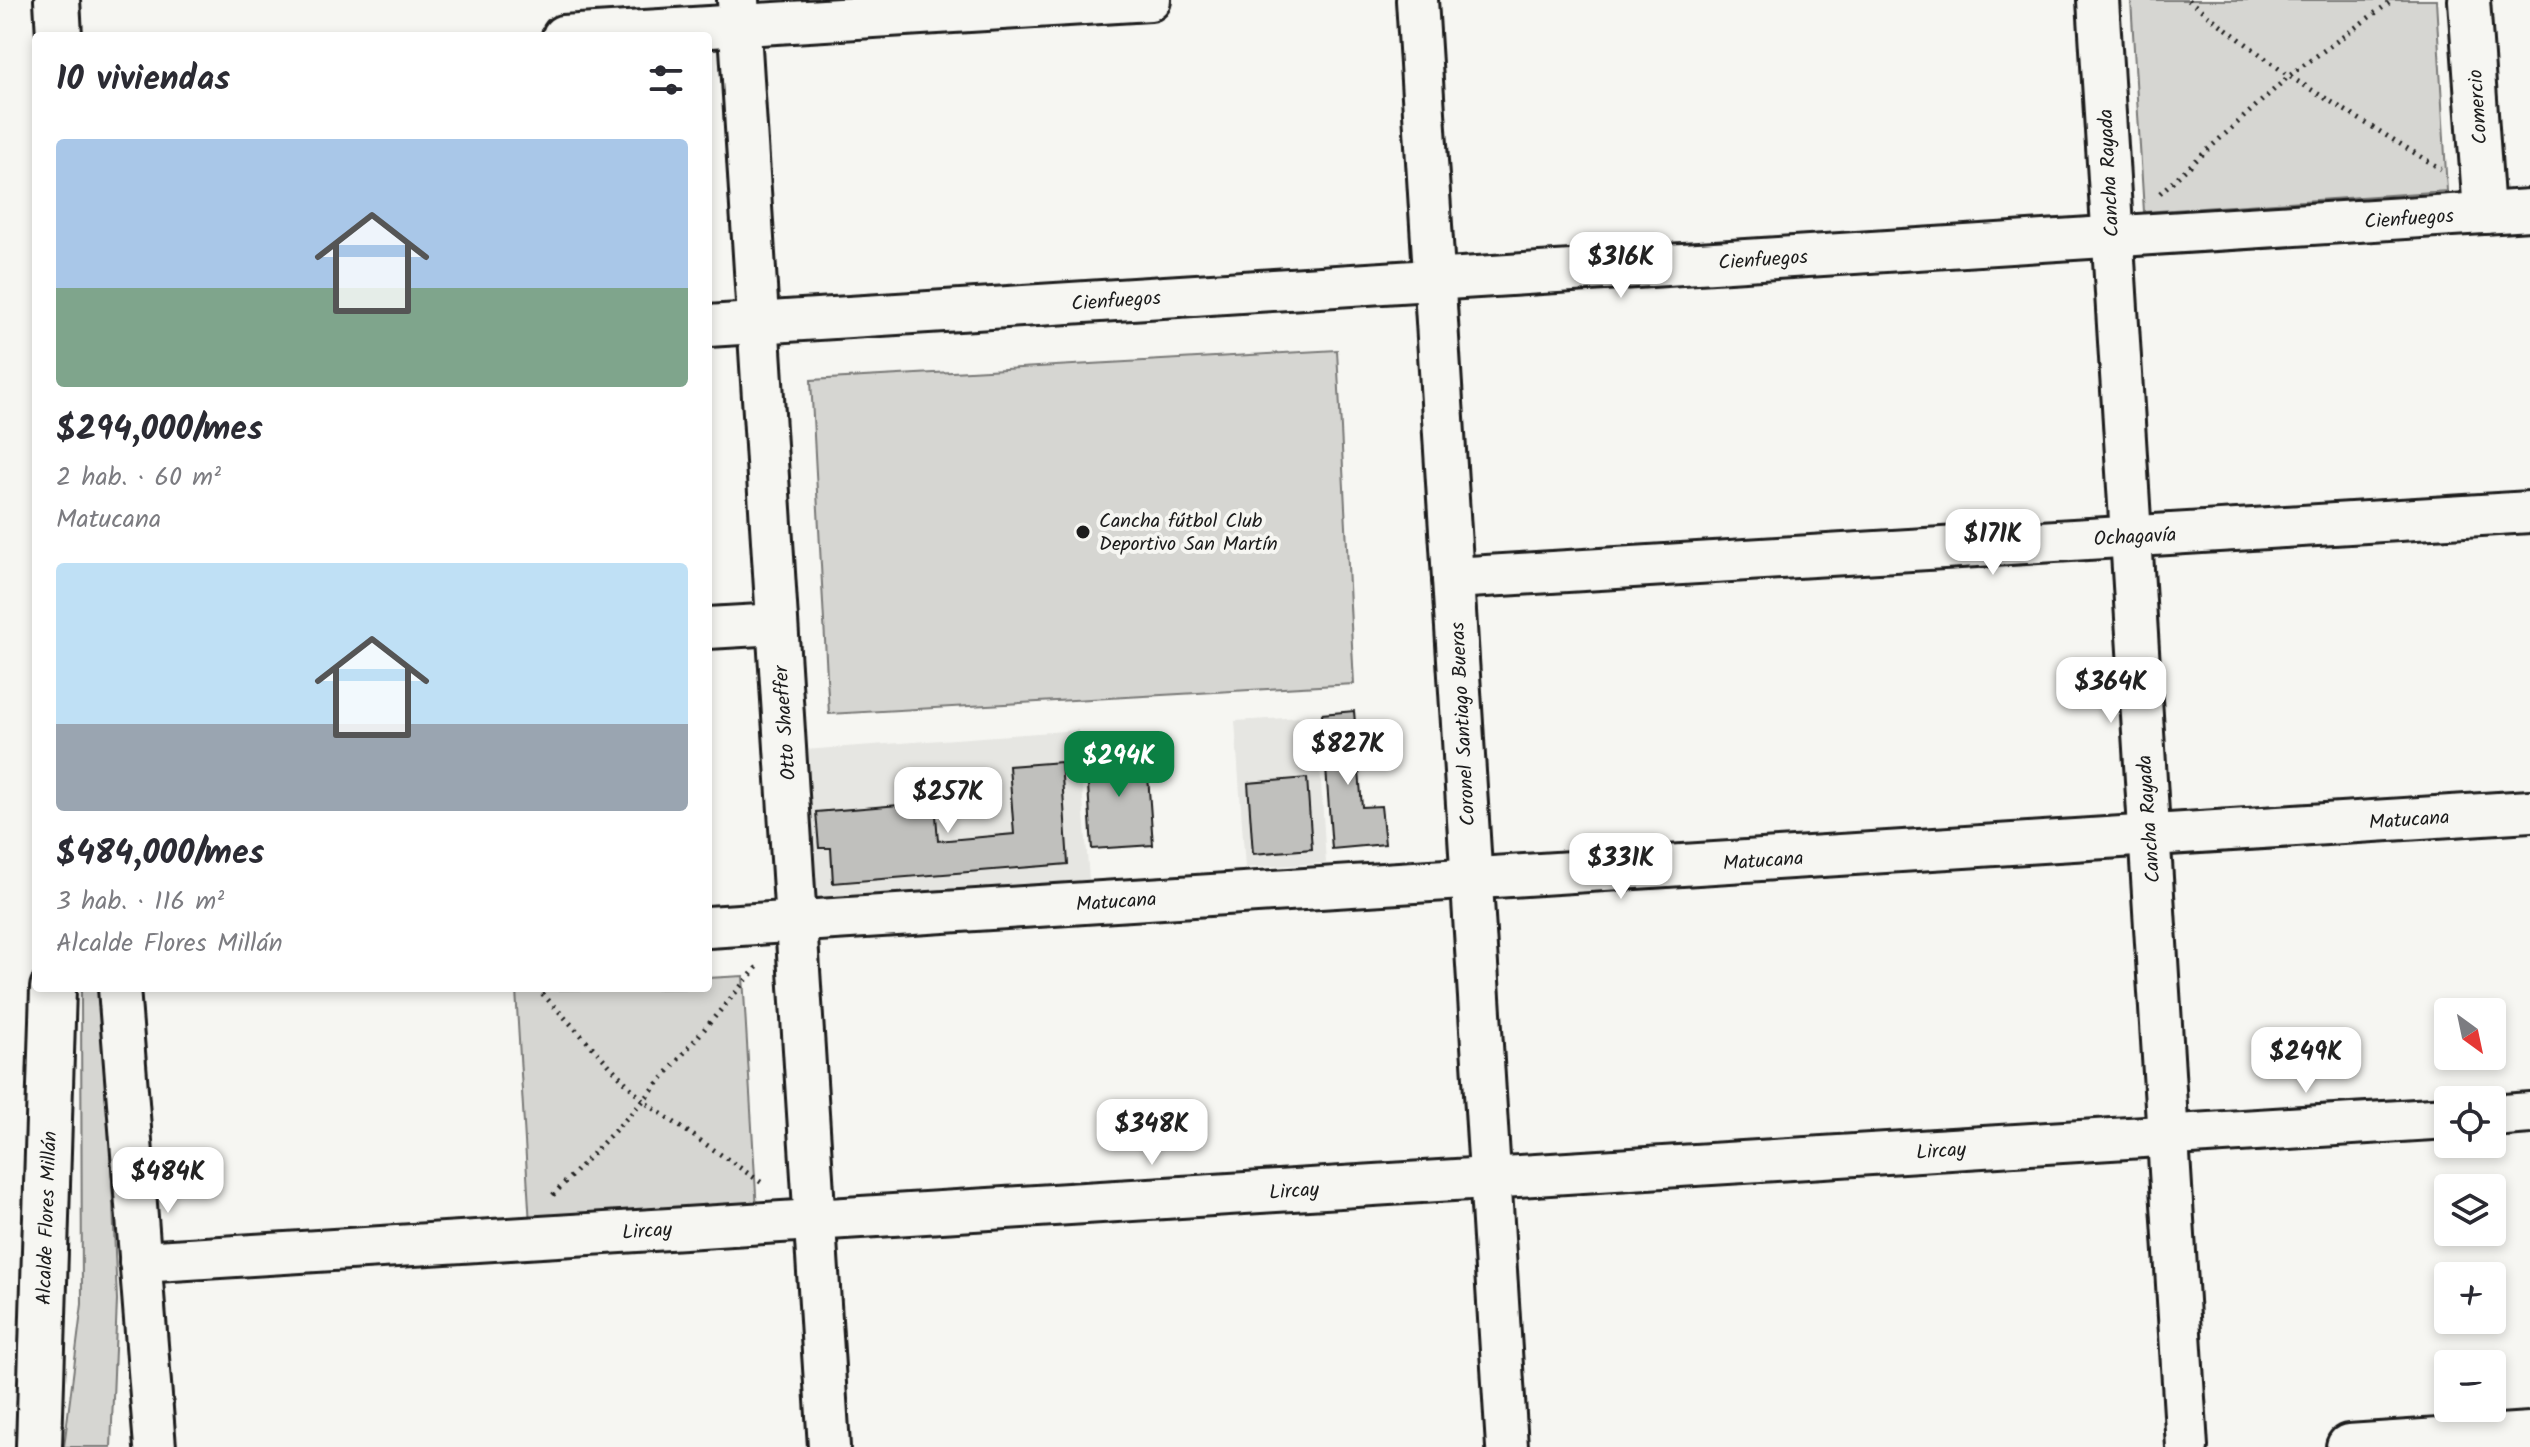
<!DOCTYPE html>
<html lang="es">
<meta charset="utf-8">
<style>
body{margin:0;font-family:Kalam,sans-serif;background:#f2f2f3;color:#2b2b33;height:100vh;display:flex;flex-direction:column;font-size:30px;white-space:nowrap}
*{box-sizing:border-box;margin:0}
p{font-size:26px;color:#7c7c81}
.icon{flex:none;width:44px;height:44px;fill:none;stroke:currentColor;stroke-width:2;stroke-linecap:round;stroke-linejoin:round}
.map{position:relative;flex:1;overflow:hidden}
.drawer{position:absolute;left:32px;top:32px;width:680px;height:960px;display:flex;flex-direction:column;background:#fff;border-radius:8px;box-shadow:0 4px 12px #0003}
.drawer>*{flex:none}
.needle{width:52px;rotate:147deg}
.controls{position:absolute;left:2434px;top:998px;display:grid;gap:16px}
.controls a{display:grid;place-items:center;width:72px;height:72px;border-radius:8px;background:#fff;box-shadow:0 4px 12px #0003;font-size:40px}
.price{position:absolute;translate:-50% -68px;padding:0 18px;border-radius:16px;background:#fff;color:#222;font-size:26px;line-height:52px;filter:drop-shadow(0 2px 4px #0008)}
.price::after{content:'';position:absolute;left:50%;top:48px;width:24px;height:18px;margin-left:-12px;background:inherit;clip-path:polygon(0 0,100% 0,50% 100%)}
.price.active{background:#0b8043;color:#fff}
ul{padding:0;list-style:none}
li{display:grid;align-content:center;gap:16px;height:424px;padding:0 24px}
li span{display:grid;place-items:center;height:248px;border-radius:8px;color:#555}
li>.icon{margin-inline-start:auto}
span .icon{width:144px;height:144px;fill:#fffc;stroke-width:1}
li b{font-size:34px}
h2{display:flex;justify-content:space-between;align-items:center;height:96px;padding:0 24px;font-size:34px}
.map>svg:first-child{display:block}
.built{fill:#e6e6e2}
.green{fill:#d6d6d2;stroke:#797977;stroke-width:2}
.building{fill:#c0c0bd;stroke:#1c1c1c;stroke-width:2}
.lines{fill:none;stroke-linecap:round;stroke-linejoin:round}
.minor-casing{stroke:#1c1c1c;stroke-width:46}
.tertiary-casing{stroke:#1c1c1c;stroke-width:50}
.path{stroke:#1c1c1c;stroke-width:5;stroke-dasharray:2 6;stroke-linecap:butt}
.minor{stroke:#f6f6f2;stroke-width:40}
.tertiary{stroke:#f6f6f2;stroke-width:44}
.poi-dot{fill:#1c1c1c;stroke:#f6f6f2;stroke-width:3}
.labels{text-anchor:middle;stroke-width:8;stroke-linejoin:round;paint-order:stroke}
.street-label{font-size:20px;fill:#1c1c1c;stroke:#f6f6f2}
.poi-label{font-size:20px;fill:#1c1c1c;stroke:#f6f6f2;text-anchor:start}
</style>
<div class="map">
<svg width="2530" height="1447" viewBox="0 0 2530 1447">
<rect width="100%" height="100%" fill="#f6f6f2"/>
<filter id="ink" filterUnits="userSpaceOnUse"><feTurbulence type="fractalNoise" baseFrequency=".0125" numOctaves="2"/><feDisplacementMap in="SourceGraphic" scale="16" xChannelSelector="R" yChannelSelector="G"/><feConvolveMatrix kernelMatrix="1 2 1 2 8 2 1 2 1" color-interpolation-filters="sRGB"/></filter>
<g filter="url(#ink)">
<g class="built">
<polygon points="1317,716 1326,863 1245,868 1235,721"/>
<polygon points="1078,730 1089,880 814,900 804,750"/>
</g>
<g class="green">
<polygon points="2131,0 2436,0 2447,191 2144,212"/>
<polygon points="1337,350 1354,684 829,714 811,380"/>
<polygon points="743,976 757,1211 530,1225 516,990 708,988 708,978"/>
<polygon points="81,988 104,988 117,1300 111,1447 64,1447 82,1304"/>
</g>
<g class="building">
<polygon points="1354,711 1362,807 1381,806 1385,844 1332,849 1322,714"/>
<polygon points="1146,748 1153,845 1092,849 1086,753"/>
<polygon points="1061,762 1068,864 833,883 831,848 819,848 816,812 935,802 938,841 1014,834 1009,766"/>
<polygon points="1307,778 1312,849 1253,854 1248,783"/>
</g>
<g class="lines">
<g class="minor-casing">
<g id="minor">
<polyline points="738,0 829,1447"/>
<polyline points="1417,0 1507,1447"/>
<polyline points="2098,0 2187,1447"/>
<polyline points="2469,0 2484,213"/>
<polyline points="563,36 1150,0"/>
<polyline points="708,326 2530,210"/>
<polyline points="1453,578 2530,512"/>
<polyline points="708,628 777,624"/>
<polyline points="708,927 2530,811"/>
<polyline points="119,988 155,1447"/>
<polyline points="2492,1116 2530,1113"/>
<polyline points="140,1262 2448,1118"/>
</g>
</g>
<g class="tertiary-casing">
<g id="tertiary">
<polyline points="57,0 59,36"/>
<polyline points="39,1447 53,988"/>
<polyline points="2349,1447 2530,1435"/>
</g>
</g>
<g class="path">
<polyline points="2188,0 2289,76 2441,169"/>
<polyline points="2160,193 2289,76 2393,0"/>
<polyline points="537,988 643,1101 762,1183"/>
<polyline points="553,1195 643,1101 759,965"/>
</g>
<use href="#minor" class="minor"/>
<use href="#tertiary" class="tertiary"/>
</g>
</g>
<circle class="poi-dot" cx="1083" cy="532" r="8"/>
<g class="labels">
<g class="street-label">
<text transform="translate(2477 107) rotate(-94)" y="7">Comercio</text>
<text transform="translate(2108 173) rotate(-93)" y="7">Cancha Rayada</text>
<text transform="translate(2409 218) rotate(-4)" y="7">Cienfuegos</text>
<text transform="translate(1763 259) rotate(-4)" y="7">Cienfuegos</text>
<text transform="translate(1116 300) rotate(-4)" y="7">Cienfuegos</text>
<text transform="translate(2135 536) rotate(-3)" y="7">Ochagavía</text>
<text transform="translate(784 723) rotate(-94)" y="7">Otto Shaeffer</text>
<text transform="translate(1462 724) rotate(-93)" y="7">Coronel Santiago Bueras</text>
<text transform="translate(2148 819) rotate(-94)" y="7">Cancha Rayada</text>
<text transform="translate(2409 819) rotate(-4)" y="7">Matucana</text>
<text transform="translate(1763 860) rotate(-4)" y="7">Matucana</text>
<text transform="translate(1116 901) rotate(-4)" y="7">Matucana</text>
<text transform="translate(1941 1150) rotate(-4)" y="7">Lircay</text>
<text transform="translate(1294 1190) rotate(-4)" y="7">Lircay</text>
<text transform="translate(46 1218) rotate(-88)" y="7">Alcalde Flores Millán</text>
<text transform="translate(647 1230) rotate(-4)" y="7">Lircay</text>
</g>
<g class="poi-label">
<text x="1099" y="527">Cancha fútbol Club<tspan x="1099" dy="23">Deportivo San Martín</tspan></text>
</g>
</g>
</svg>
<div class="controls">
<a><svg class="needle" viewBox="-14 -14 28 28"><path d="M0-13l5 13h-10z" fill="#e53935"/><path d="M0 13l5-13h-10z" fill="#7c7c81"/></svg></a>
<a><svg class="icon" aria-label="locate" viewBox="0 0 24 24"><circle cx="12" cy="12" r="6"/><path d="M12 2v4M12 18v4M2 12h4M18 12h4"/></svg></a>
<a><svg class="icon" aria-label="layers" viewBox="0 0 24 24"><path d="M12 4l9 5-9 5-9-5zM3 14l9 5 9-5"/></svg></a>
<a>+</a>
<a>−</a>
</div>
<b class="price" style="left:1621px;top:300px">$316K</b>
<b class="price" style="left:1993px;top:577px">$171K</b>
<b class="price" style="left:2111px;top:725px">$364K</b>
<b class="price" style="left:1348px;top:787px">$827K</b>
<b class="price active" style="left:1119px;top:799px">$294K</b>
<b class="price" style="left:948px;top:835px">$257K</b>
<b class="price" style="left:1621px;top:901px">$331K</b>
<b class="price" style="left:2306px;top:1095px">$249K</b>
<b class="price" style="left:1152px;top:1167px">$348K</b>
<b class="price" style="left:168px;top:1215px">$484K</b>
<section class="drawer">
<h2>10 viviendas<svg class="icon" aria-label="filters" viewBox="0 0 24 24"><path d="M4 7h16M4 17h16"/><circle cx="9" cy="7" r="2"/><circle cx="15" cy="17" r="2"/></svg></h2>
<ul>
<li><span style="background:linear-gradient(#a9c7e8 60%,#7fa58c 0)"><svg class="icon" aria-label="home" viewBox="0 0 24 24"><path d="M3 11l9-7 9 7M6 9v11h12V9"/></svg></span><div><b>$294,000/mes</b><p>2 hab. · 60 m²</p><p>Matucana</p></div></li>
<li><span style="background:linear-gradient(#bfe0f5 65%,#9aa5b1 0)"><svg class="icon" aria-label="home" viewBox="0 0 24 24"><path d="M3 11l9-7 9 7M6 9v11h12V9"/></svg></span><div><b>$484,000/mes</b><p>3 hab. · 116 m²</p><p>Alcalde Flores Millán</p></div></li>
</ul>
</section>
</div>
